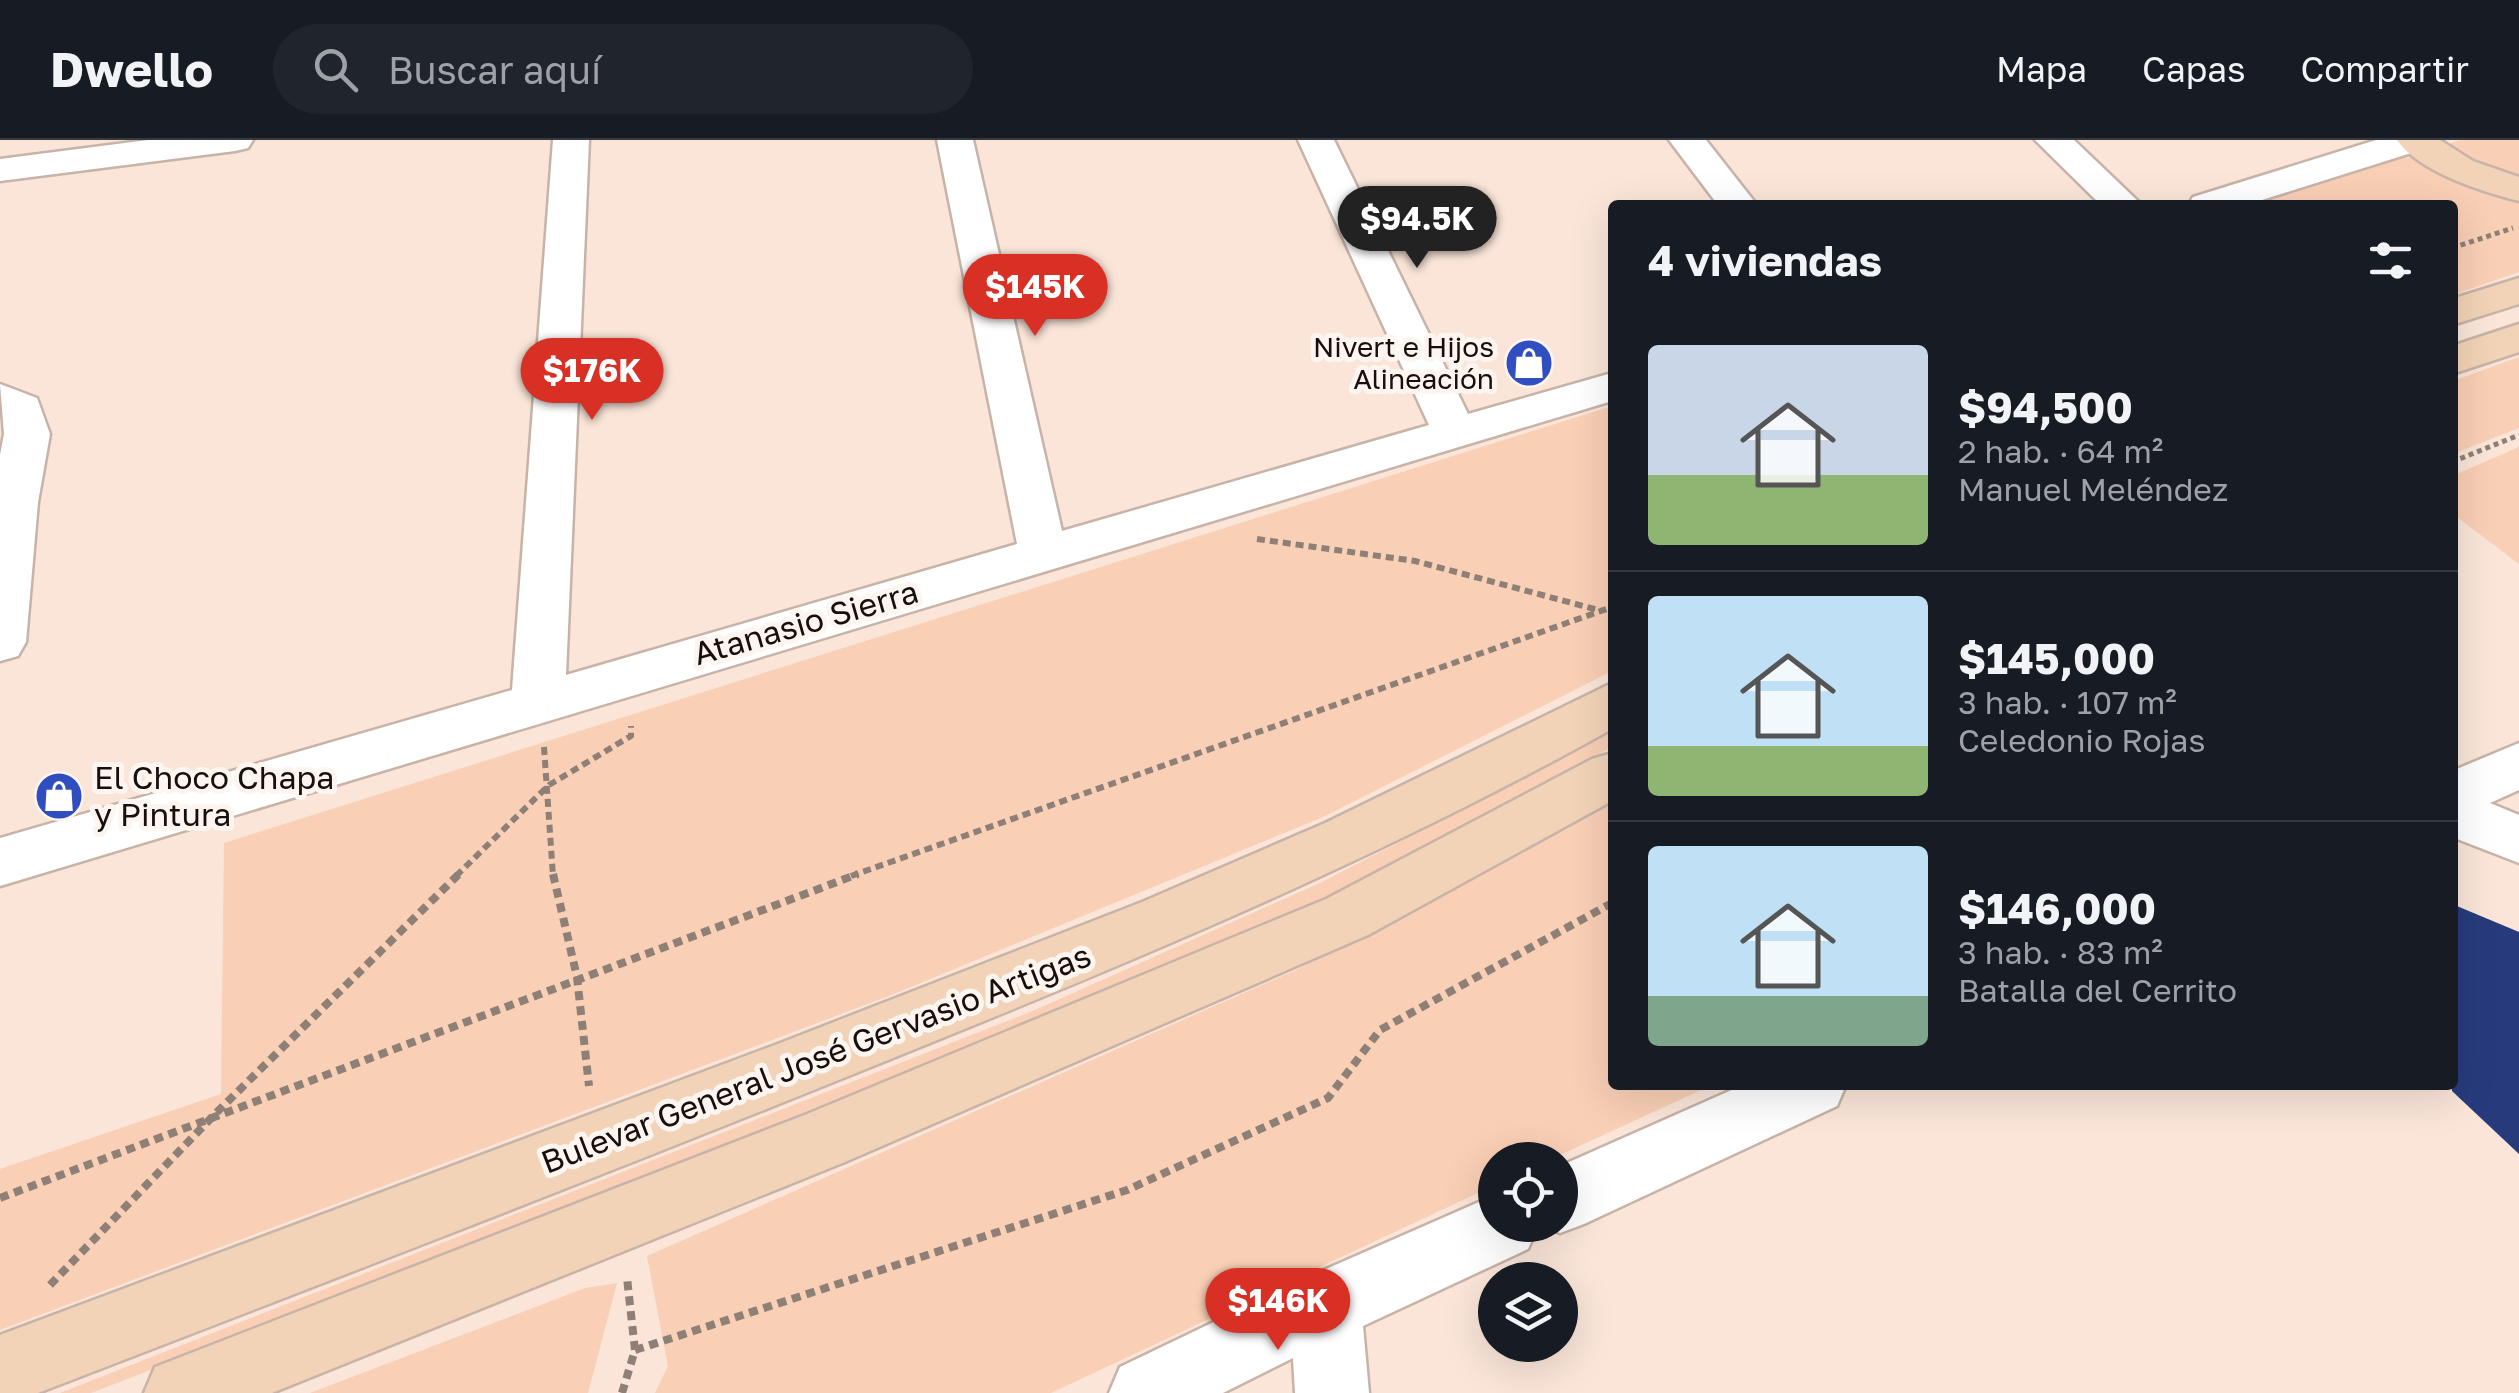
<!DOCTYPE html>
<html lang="es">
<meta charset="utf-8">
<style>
body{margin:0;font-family:"Golos Text",sans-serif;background:#20242c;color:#f1f3f6;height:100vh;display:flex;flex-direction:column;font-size:38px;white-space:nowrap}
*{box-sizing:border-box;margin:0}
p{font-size:32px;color:#9ea1a6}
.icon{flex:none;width:55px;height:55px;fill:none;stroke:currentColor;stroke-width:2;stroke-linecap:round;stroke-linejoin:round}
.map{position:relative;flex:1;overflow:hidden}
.sheet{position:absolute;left:1608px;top:60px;width:850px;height:890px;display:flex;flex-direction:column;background:#171b24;border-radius:10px;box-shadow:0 10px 40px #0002}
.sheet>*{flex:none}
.buttons{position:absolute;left:1478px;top:1002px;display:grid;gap:20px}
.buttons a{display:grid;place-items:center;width:100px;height:100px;border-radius:50%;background:#171b24;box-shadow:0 10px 40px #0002;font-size:50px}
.price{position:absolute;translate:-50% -85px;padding:0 22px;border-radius:35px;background:#d93025;color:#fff;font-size:32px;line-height:65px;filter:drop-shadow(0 2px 5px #0008)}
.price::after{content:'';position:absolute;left:50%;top:60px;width:30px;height:22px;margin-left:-15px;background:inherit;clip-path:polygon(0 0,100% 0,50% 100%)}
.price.on{background:#222;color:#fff}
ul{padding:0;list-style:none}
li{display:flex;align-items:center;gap:30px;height:250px;padding:0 40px}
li+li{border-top:2px solid #363941}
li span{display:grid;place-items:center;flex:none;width:280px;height:200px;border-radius:10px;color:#555}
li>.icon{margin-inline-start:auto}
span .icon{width:120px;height:120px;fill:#fffc;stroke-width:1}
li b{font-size:42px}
h2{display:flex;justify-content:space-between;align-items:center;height:120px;padding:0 40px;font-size:42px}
header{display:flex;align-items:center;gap:60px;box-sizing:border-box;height:140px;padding:0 50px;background:#171b24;border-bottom:2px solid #363941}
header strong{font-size:48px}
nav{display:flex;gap:55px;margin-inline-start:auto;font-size:35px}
.search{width:700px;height:90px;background:#20242c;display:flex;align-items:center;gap:25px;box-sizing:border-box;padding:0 35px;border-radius:55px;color:#9ea1a6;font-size:38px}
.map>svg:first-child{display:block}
.green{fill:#f9cfb5}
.building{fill:#273b7c}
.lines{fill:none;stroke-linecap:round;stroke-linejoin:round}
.street-casing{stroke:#c7b3a7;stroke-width:5}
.secondary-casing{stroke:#c7b3a7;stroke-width:5}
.path-far2{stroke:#8e8077;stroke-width:5;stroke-dasharray:5 4;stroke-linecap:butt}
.path-far1{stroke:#8e8077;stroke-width:6;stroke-dasharray:8 5;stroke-linecap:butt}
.path{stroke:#8e8077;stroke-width:8;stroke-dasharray:9 6;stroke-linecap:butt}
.street{fill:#fff;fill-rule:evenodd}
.secondary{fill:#f2d3b7;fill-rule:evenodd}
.labels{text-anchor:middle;stroke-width:10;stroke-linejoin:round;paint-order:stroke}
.far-poi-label{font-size:28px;fill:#160f0b;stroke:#fdf5f0;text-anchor:end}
.street-label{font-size:32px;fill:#160f0b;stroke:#fdf5f0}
.poi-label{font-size:32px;fill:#160f0b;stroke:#fdf5f0;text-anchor:start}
</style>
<header>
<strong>Dwello</strong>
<div class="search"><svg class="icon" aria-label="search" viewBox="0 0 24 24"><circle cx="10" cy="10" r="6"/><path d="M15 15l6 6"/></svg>Buscar aquí</div>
<nav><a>Mapa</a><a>Capas</a><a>Compartir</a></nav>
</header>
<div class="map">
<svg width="2519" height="1253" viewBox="0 0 2519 1253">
<rect width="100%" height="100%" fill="#fae5d8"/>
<g class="green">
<polygon points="2461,0 2519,0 2519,39 2483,28 2445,5"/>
<polygon points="2404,17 2420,20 2519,59 2519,132 2453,155 2452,65 2253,65"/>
<polygon points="2519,217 2519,288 2453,314 2453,241"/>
<polygon points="1612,266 1612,531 1323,677 889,856 0,1190 0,1029 221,954 224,703"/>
<polygon points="2519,307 2519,424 2453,374 2452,336"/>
<polygon points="1612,592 1612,607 1327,760 1042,886 91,1253 60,1253 1035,870 1322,742"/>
<polygon points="1612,660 1612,945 1712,945 1549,1020 1495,1020 1495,1045 1051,1253 655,1253 668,1226 647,1116 1296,830"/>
<polygon points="617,1143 588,1253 310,1253 585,1148"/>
</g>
<polygon class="building" points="2452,764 2519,792 2519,1014 2452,951"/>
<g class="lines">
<g class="street-casing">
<g id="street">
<polygon points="148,0 253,0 248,8 235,11 0,41 0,19"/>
<polygon points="553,0 589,0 566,535 1017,404 937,0 973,0 1062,391 1429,285 1298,0 1334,0 1468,274 1612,233 1612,261 0,746 0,698 512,550"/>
<polygon points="1669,0 1706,0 1757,65 1718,65"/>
<polygon points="2035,0 2074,0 2142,65 2101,65"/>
<polygon points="2376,0 2432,0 2427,8 2246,65 2188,65 2193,57"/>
<polygon points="0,244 37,258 50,294 38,362 26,502 18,516 0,521 0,315 4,294"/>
<polygon points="2519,603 2519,650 2490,663 2519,675 2519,723 2452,697 2452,631"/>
<polygon points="1743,945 1846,945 1837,966 1584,1084 1560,1093 1539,1085 1560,1085 1560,1026"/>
<polygon points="1495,1055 1495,1085 1538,1085 1528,1109 1363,1186 1369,1253 1295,1253 1293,1218 1223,1253 1109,1253 1120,1227 1301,1140"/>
</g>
</g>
<g class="secondary-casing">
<g id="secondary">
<path d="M2397,0h43l33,21 46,16v24c-36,-9 -100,-29 -122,-61z"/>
<polygon points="2519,138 2519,164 2452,185 2452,159"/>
<polygon points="2519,184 2519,212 2452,234 2452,206"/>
<path d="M1612,543v46c-245,137 -505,243 -766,348 -268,108 -538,212 -808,316h-38v-58l775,-290 367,-143 183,-79z"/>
<polygon points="1612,613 1612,661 1368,795 845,1022 272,1253 144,1253 155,1227 807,974 1326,759 1592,619"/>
</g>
</g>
<g class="path-far2">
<polyline points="2452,108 2513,88"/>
<polyline points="2452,322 2519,295"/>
</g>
<g class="path-far1">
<polyline points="1257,399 1415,421 1602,471"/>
<polyline points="544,607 553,736"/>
<polyline points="456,736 549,645 631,596 631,586"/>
<polyline points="851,736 1612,467"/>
</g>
<g class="path">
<polyline points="553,734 577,837 589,946"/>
<polyline points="0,1058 858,734"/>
<polyline points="50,1145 216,973 459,734"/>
<polyline points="635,1210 1127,1050 1328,958 1380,890 1612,763"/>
<polyline points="622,1253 635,1210 627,1138"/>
</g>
<use href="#street" class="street"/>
<use href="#secondary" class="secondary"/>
</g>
<defs>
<g id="shop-disc" transform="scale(2.5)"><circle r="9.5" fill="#304ebf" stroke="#fdf5f0"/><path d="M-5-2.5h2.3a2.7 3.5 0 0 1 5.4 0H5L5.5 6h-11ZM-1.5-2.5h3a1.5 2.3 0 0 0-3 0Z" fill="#fff"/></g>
</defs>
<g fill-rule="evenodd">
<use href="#shop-disc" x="1529" y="223"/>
<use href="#shop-disc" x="59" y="656"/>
</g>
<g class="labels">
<g class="far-poi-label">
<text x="1494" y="217">Nivert e Hijos<tspan x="1494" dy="32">Alineación</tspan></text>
</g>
<g class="street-label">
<text transform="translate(806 483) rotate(-16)" y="11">Atanasio Sierra</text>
<text transform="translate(816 919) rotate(-21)" y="11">Bulevar General José Gervasio Artigas</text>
</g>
<g class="poi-label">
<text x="94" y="649">El Choco Chapa<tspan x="94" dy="37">y Pintura</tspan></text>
</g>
</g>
</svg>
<div class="buttons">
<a><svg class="icon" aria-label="locate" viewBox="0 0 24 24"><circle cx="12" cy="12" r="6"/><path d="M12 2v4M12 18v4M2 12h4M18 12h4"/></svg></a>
<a><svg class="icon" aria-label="layers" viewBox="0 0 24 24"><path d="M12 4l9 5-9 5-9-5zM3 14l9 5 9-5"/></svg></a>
</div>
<b class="price on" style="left:1417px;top:131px">$94.5K</b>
<b class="price" style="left:1035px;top:199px">$145K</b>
<b class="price" style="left:592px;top:283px">$176K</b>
<b class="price" style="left:1278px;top:1213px">$146K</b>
<section class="sheet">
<h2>4 viviendas<svg class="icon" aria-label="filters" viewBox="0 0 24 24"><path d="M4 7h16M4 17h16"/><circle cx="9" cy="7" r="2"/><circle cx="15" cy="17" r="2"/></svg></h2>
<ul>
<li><span style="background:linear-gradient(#c9d6e8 65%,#8fb573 0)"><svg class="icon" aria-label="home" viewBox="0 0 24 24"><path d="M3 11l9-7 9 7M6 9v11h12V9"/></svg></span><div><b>$94,500</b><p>2 hab. · 64 m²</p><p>Manuel Meléndez</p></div></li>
<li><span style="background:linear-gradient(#bfe0f5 75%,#8fb573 0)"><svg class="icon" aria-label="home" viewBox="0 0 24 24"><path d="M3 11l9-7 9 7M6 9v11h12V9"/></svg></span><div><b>$145,000</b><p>3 hab. · 107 m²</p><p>Celedonio Rojas</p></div></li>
<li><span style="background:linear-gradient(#bfe0f5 75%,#7fa58c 0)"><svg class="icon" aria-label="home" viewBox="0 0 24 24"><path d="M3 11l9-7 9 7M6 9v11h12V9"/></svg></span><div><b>$146,000</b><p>3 hab. · 83 m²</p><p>Batalla del Cerrito</p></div></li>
</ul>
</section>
</div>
